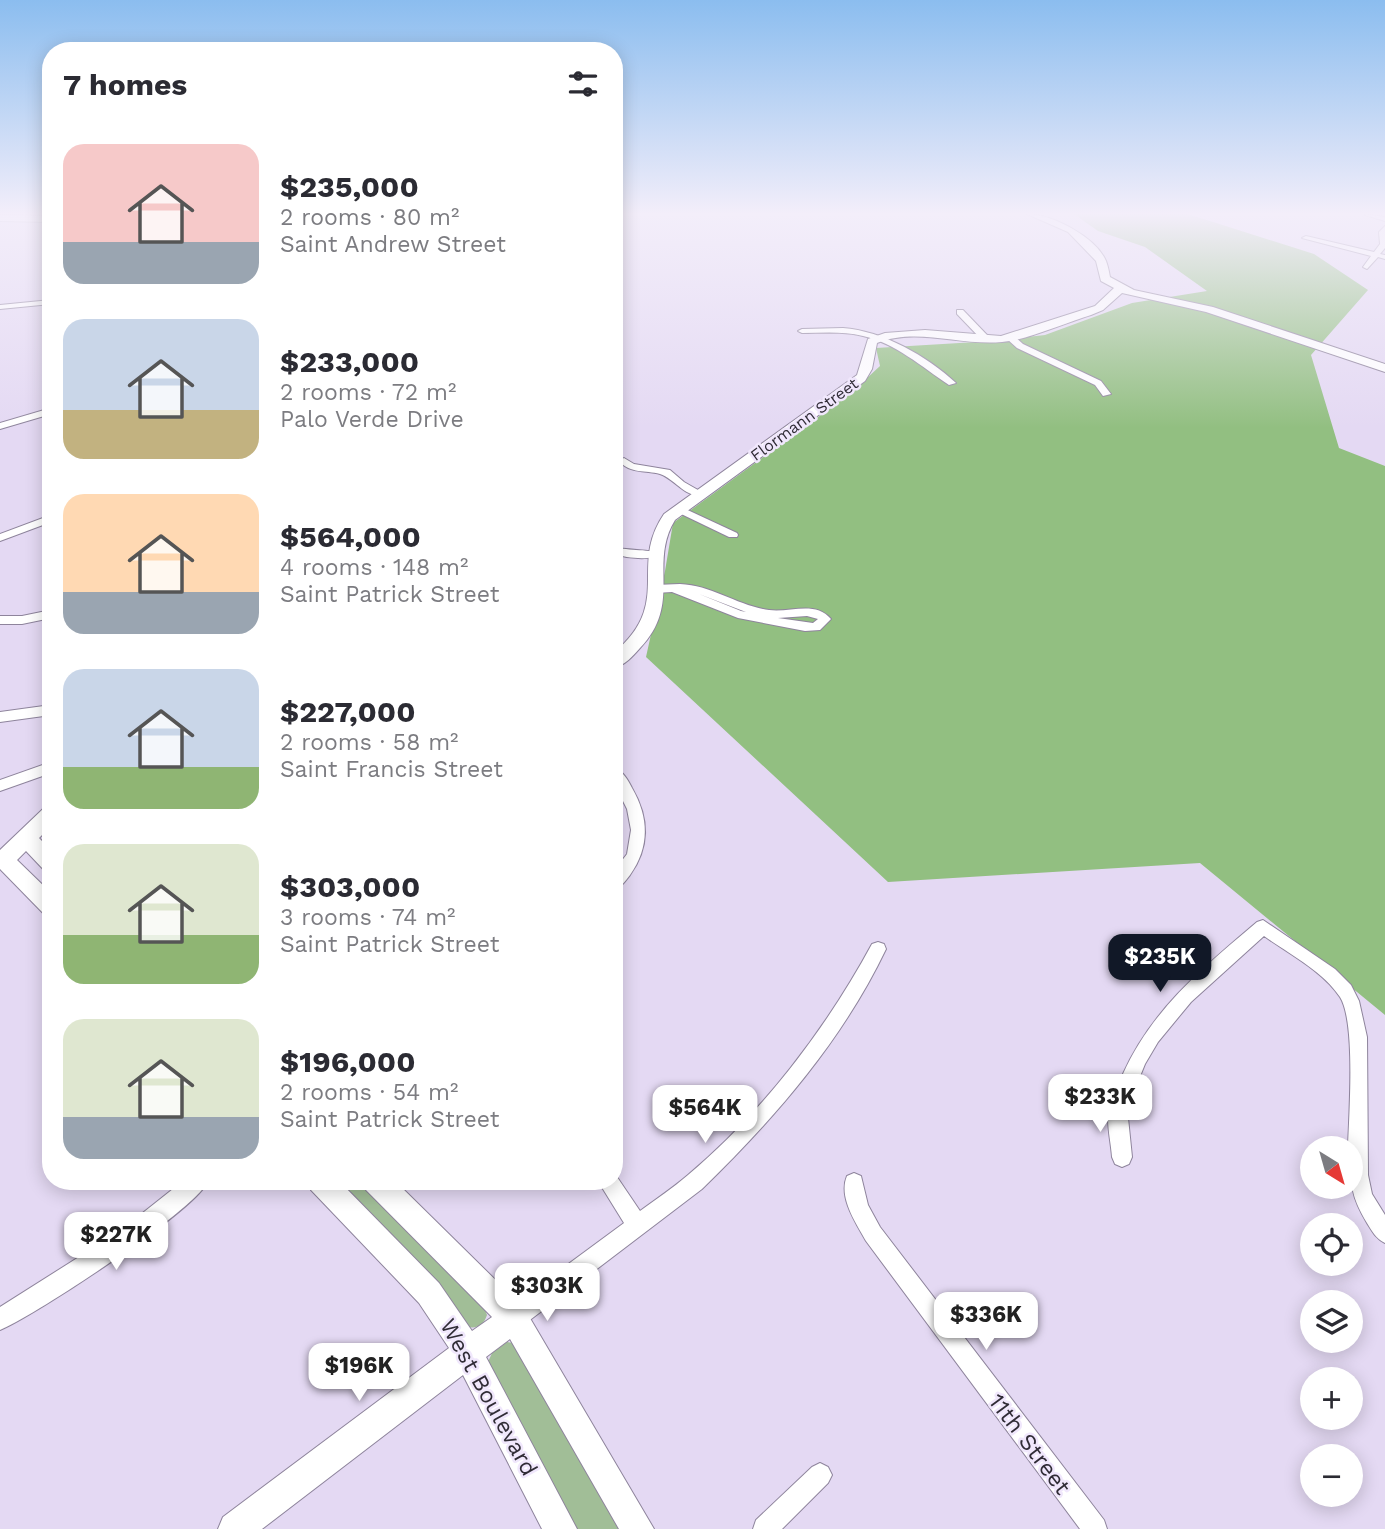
<!DOCTYPE html>
<meta charset="utf-8">
<style>
body{margin:0;font-family:"Work Sans",sans-serif;background:#f7f7f7;color:#2b2b33;height:100vh;display:flex;flex-direction:column;font-size:26px;white-space:nowrap}
*{box-sizing:border-box;margin:0}
p{font-size:23px;color:#7c7c81}
.icon{flex:none;width:38px;height:38px;fill:none;stroke:currentColor;stroke-width:2;stroke-linecap:round;stroke-linejoin:round}
.map{position:relative;flex:1;overflow:hidden}
.side{position:absolute;left:42px;top:42px;width:581px;height:1148px;display:flex;flex-direction:column;background:#fff;border-radius:28px;box-shadow:0 4px 18px #0003}
.side>*{flex:none}
.needle{width:46px;rotate:143deg}
.controls{position:absolute;left:1300px;top:1136px;display:grid;gap:14px}
.controls a{display:grid;place-items:center;width:63px;height:63px;border-radius:50%;background:#fff;box-shadow:0 4px 18px #0003;font-size:35px}
.price{position:absolute;translate:-50% -60px;padding:0 16px;border-radius:14px;background:#fff;color:#222;font-size:23px;line-height:46px;filter:drop-shadow(0 2px 4px #0008)}
.price::after{content:'';position:absolute;left:50%;top:42px;width:21px;height:16px;margin-left:-10px;background:inherit;clip-path:polygon(0 0,100% 0,50% 100%)}
.price.current{background:#111827;color:#fff}
ul{padding:0;list-style:none}
li{display:flex;align-items:center;gap:21px;height:175px;padding:0 21px}
li span{display:grid;place-items:center;flex:none;width:196px;height:140px;border-radius:21px;color:#555}
li>.icon{margin-inline-start:auto}
span .icon{width:84px;height:84px;fill:#fffc;stroke-width:1}
li b{font-size:30px}
h2{display:flex;justify-content:space-between;align-items:center;height:84px;padding:0 21px;font-size:30px}
.map>svg:first-child{display:block}
.green{fill:#a1be97}
.forest{fill:#92bf81}
.lines{fill:none;stroke-linecap:round;stroke-linejoin:round}
.street-casing{stroke:#8e849c;stroke-width:2}
.secondary-casing{stroke:#8e849c;stroke-width:2}
.street{fill:#fff;fill-rule:evenodd}
.secondary{fill:#fff;fill-rule:evenodd}
.labels{text-anchor:middle;stroke-width:5;stroke-linejoin:round;paint-order:stroke}
.far-street-label{font-size:16px;fill:#302c36;stroke:#f0e7fc}
.near-street-label{font-size:23px;fill:#302c36;stroke:#f0e7fc}
</style>
<div class="map">
<svg width="1385" height="1529" viewBox="0 0 1385 1529">
<rect width="100%" height="100%" fill="#e4d9f3"/>
<g class="green">
<path d="M329,1181h31l121,119 6,15c-3,9 -9,14 -19,12z"/>
<polygon points="507,1342 515,1343 626,1529 570,1529 488,1362 492,1353"/>
</g>
<polygon class="forest" points="1074,214 1188,214 1314,254 1368,290 1311,355 1339,448 1385,466 1385,1015 1200,863 888,882 646,657 665,571 673,523 851,393 880,366 876,348 993,341 1045,335 1132,303 1207,291 1145,247 1098,231"/>
<g class="lines">
<g class="street-casing">
<g id="street">
<polygon points="1364,214 1385,217 1385,221 1365,215"/>
<polygon points="1385,226 1385,248 1380,254 1385,255 1385,259 1378,257 1367,269 1363,267 1371,256 1302,238 1306,236 1374,252 1380,244 1379,232"/>
<polygon points="51,237 51,241 48,240 48,238"/>
<polygon points="51,300 51,304 0,309 0,305"/>
<polygon points="957,310 963,310 988,336 988,340 982,340 957,314"/>
<path d="M843,328c40,3 84,28 113,55l-7,2c-27,-18 -54,-42 -86,-49 -20,-5 -41,-3 -61,-3l-4,-2 4,-2z"/>
<polygon points="1007,335 1013,335 1023,344 1101,381 1111,394 1103,396 1095,385 1017,348 1007,339"/>
<polygon points="51,408 51,414 0,429 0,423"/>
<path d="M624,458l10,6 36,6 14,12 21,12 -1,2c-19,2 -29,-17 -44,-22 -15,-4 -29,0 -41,-13z"/>
<polygon points="679,506 737,533 738,535 737,537 729,537 675,511 675,507"/>
<polygon points="51,515 51,522 0,541 0,534"/>
<path d="M614,547c14,4 38,2 47,7 -11,7 -34,4 -47,0z"/>
<path d="M680,584c32,1 58,22 89,26 21,3 46,-10 62,9l-11,11 -15,1 -67,-13 -66,-26 -17,1 -6,-4 6,-4zM699,594l47,18 -5,-1zM807,616l11,3 -5,4 -35,-5z"/>
<polygon points="51,610 51,618 22,624 0,624 0,616 22,616"/>
<polygon points="51,705 51,715 0,722 0,712"/>
<polygon points="51,762 51,773 0,791 0,780"/>
<path d="M614,768c9,3 14,12 18,20 17,29 18,59 -2,87 -5,6 -8,12 -16,14v-18l13,-17 4,-24 -4,-21 -13,-26z"/>
<path d="M1263,920l72,49 16,16 8,16 8,36 1,138 4,19 13,21v28c-9,-4 -13,-12 -18,-20 -18,-30 -16,-41 -16,-75h-3c1,-33 8,-126 -8,-151 -17,-26 -52,-44 -76,-61l-73,66 -33,40 -13,22 -18,44 5,49 -3,7 -7,3 -7,-3 -3,-7c-1,-16 -6,-33 -3,-48 2,-12 9,-24 14,-35 29,-65 81,-107 134,-152z"/>
<path d="M878,942l6,2 2,5c-44,92 -111,169 -184,240l-180,137 -8,3 -8,-3 -3,-8 3,-8 118,-87 -26,-42h16l1,-7 25,37c16,-12 33,-23 48,-36 74,-62 138,-146 184,-231z"/>
<path d="M854,1173l7,3 7,29 12,22 224,293 3,9h-27l-214,-288c-10,-18 -28,-44 -19,-65z"/>
<path d="M183,1181h25c-12,29 -174,135 -208,149v-23l120,-76z"/>
<polygon points="820,1463 828,1467 832,1475 828,1483 782,1529 753,1529 756,1520 812,1467"/>
</g>
</g>
<g class="secondary-casing">
<g id="secondary">
<path d="M1027,214c25,0 69,23 79,47 2,5 3,11 4,16l24,13 79,17 172,57v8l-179,-60 -84,-19 -19,17 -12,5c-23,7 -67,26 -89,27 -42,4 -85,-15 -125,1l-5,26 -7,12 -190,139c-27,44 8,83 -35,128 -7,8 -15,17 -26,20v-15c60,-51 14,-86 50,-139l193,-139 11,-36 17,-6 40,-3 76,6 94,-30 19,-18 -13,-7 -5,-20 -28,-29z"/>
<polygon points="0,215 51,216 51,222 0,221"/>
<polygon points="51,805 51,826 39,838 51,850 51,872 44,870 26,851 17,860 51,893 51,916 43,913 0,869 0,850 44,808"/>
<polygon points="307,1181 339,1181 439,1283 472,1331 492,1317 366,1190 362,1181 395,1181 524,1308 654,1529 619,1529 510,1339 486,1357 577,1529 542,1529 463,1375 262,1529 218,1529 223,1517 449,1348 419,1303 311,1190"/>
</g>
</g>
<use href="#street" class="street"/>
<use href="#secondary" class="secondary"/>
</g>
<linearGradient id="sky" x2="0" y2="1"><stop stop-color="#8bbdef"/><stop offset="0.5" stop-color="#f3eefa"/><stop offset="1" stop-color="#f3eefa" stop-opacity="0"/></linearGradient>
<rect width="1385" height="428" fill="url(#sky)"/>
<g class="labels">
<g class="far-street-label">
<text transform="translate(804 419) rotate(-36)" y="6">Flormann Street</text>
</g>
<g class="near-street-label">
<text transform="translate(489 1397) rotate(61)" y="8">West Boulevard</text>
<text transform="translate(1030 1444) rotate(53)" y="8">11th Street</text>
</g>
</g>
</svg>
<div class="controls">
<a><svg class="needle" viewBox="-14 -14 28 28"><path d="M0-13l5 13h-10z" fill="#e53935"/><path d="M0 13l5-13h-10z" fill="#7c7c81"/></svg></a>
<a><svg class="icon" aria-label="locate" viewBox="0 0 24 24"><circle cx="12" cy="12" r="6"/><path d="M12 2v4M12 18v4M2 12h4M18 12h4"/></svg></a>
<a><svg class="icon" aria-label="layers" viewBox="0 0 24 24"><path d="M12 4l9 5-9 5-9-5zM3 14l9 5 9-5"/></svg></a>
<a>+</a>
<a>−</a>
</div>
<b class="price current" style="left:1160px;top:994px">$235K</b>
<b class="price" style="left:1100px;top:1134px">$233K</b>
<b class="price" style="left:705px;top:1145px">$564K</b>
<b class="price" style="left:116px;top:1272px">$227K</b>
<b class="price" style="left:547px;top:1323px">$303K</b>
<b class="price" style="left:986px;top:1352px">$336K</b>
<b class="price" style="left:359px;top:1403px">$196K</b>
<section class="side">
<h2>7 homes<svg class="icon" aria-label="filters" viewBox="0 0 24 24"><path d="M4 7h16M4 17h16"/><circle cx="9" cy="7" r="2"/><circle cx="15" cy="17" r="2"/></svg></h2>
<ul>
<li><span style="background:linear-gradient(#f6c9c9 70%,#9aa5b1 0)"><svg class="icon" aria-label="home" viewBox="0 0 24 24"><path d="M3 11l9-7 9 7M6 9v11h12V9"/></svg></span><div><b>$235,000</b><p>2 rooms · 80 m²</p><p>Saint Andrew Street</p></div></li>
<li><span style="background:linear-gradient(#c9d6e8 65%,#c2b280 0)"><svg class="icon" aria-label="home" viewBox="0 0 24 24"><path d="M3 11l9-7 9 7M6 9v11h12V9"/></svg></span><div><b>$233,000</b><p>2 rooms · 72 m²</p><p>Palo Verde Drive</p></div></li>
<li><span style="background:linear-gradient(#ffd9b3 70%,#9aa5b1 0)"><svg class="icon" aria-label="home" viewBox="0 0 24 24"><path d="M3 11l9-7 9 7M6 9v11h12V9"/></svg></span><div><b>$564,000</b><p>4 rooms · 148 m²</p><p>Saint Patrick Street</p></div></li>
<li><span style="background:linear-gradient(#c9d6e8 70%,#8fb573 0)"><svg class="icon" aria-label="home" viewBox="0 0 24 24"><path d="M3 11l9-7 9 7M6 9v11h12V9"/></svg></span><div><b>$227,000</b><p>2 rooms · 58 m²</p><p>Saint Francis Street</p></div></li>
<li><span style="background:linear-gradient(#dfe7d0 65%,#8fb573 0)"><svg class="icon" aria-label="home" viewBox="0 0 24 24"><path d="M3 11l9-7 9 7M6 9v11h12V9"/></svg></span><div><b>$303,000</b><p>3 rooms · 74 m²</p><p>Saint Patrick Street</p></div></li>
<li><span style="background:linear-gradient(#dfe7d0 70%,#9aa5b1 0)"><svg class="icon" aria-label="home" viewBox="0 0 24 24"><path d="M3 11l9-7 9 7M6 9v11h12V9"/></svg></span><div><b>$196,000</b><p>2 rooms · 54 m²</p><p>Saint Patrick Street</p></div></li>
</ul>
</section>
</div>
